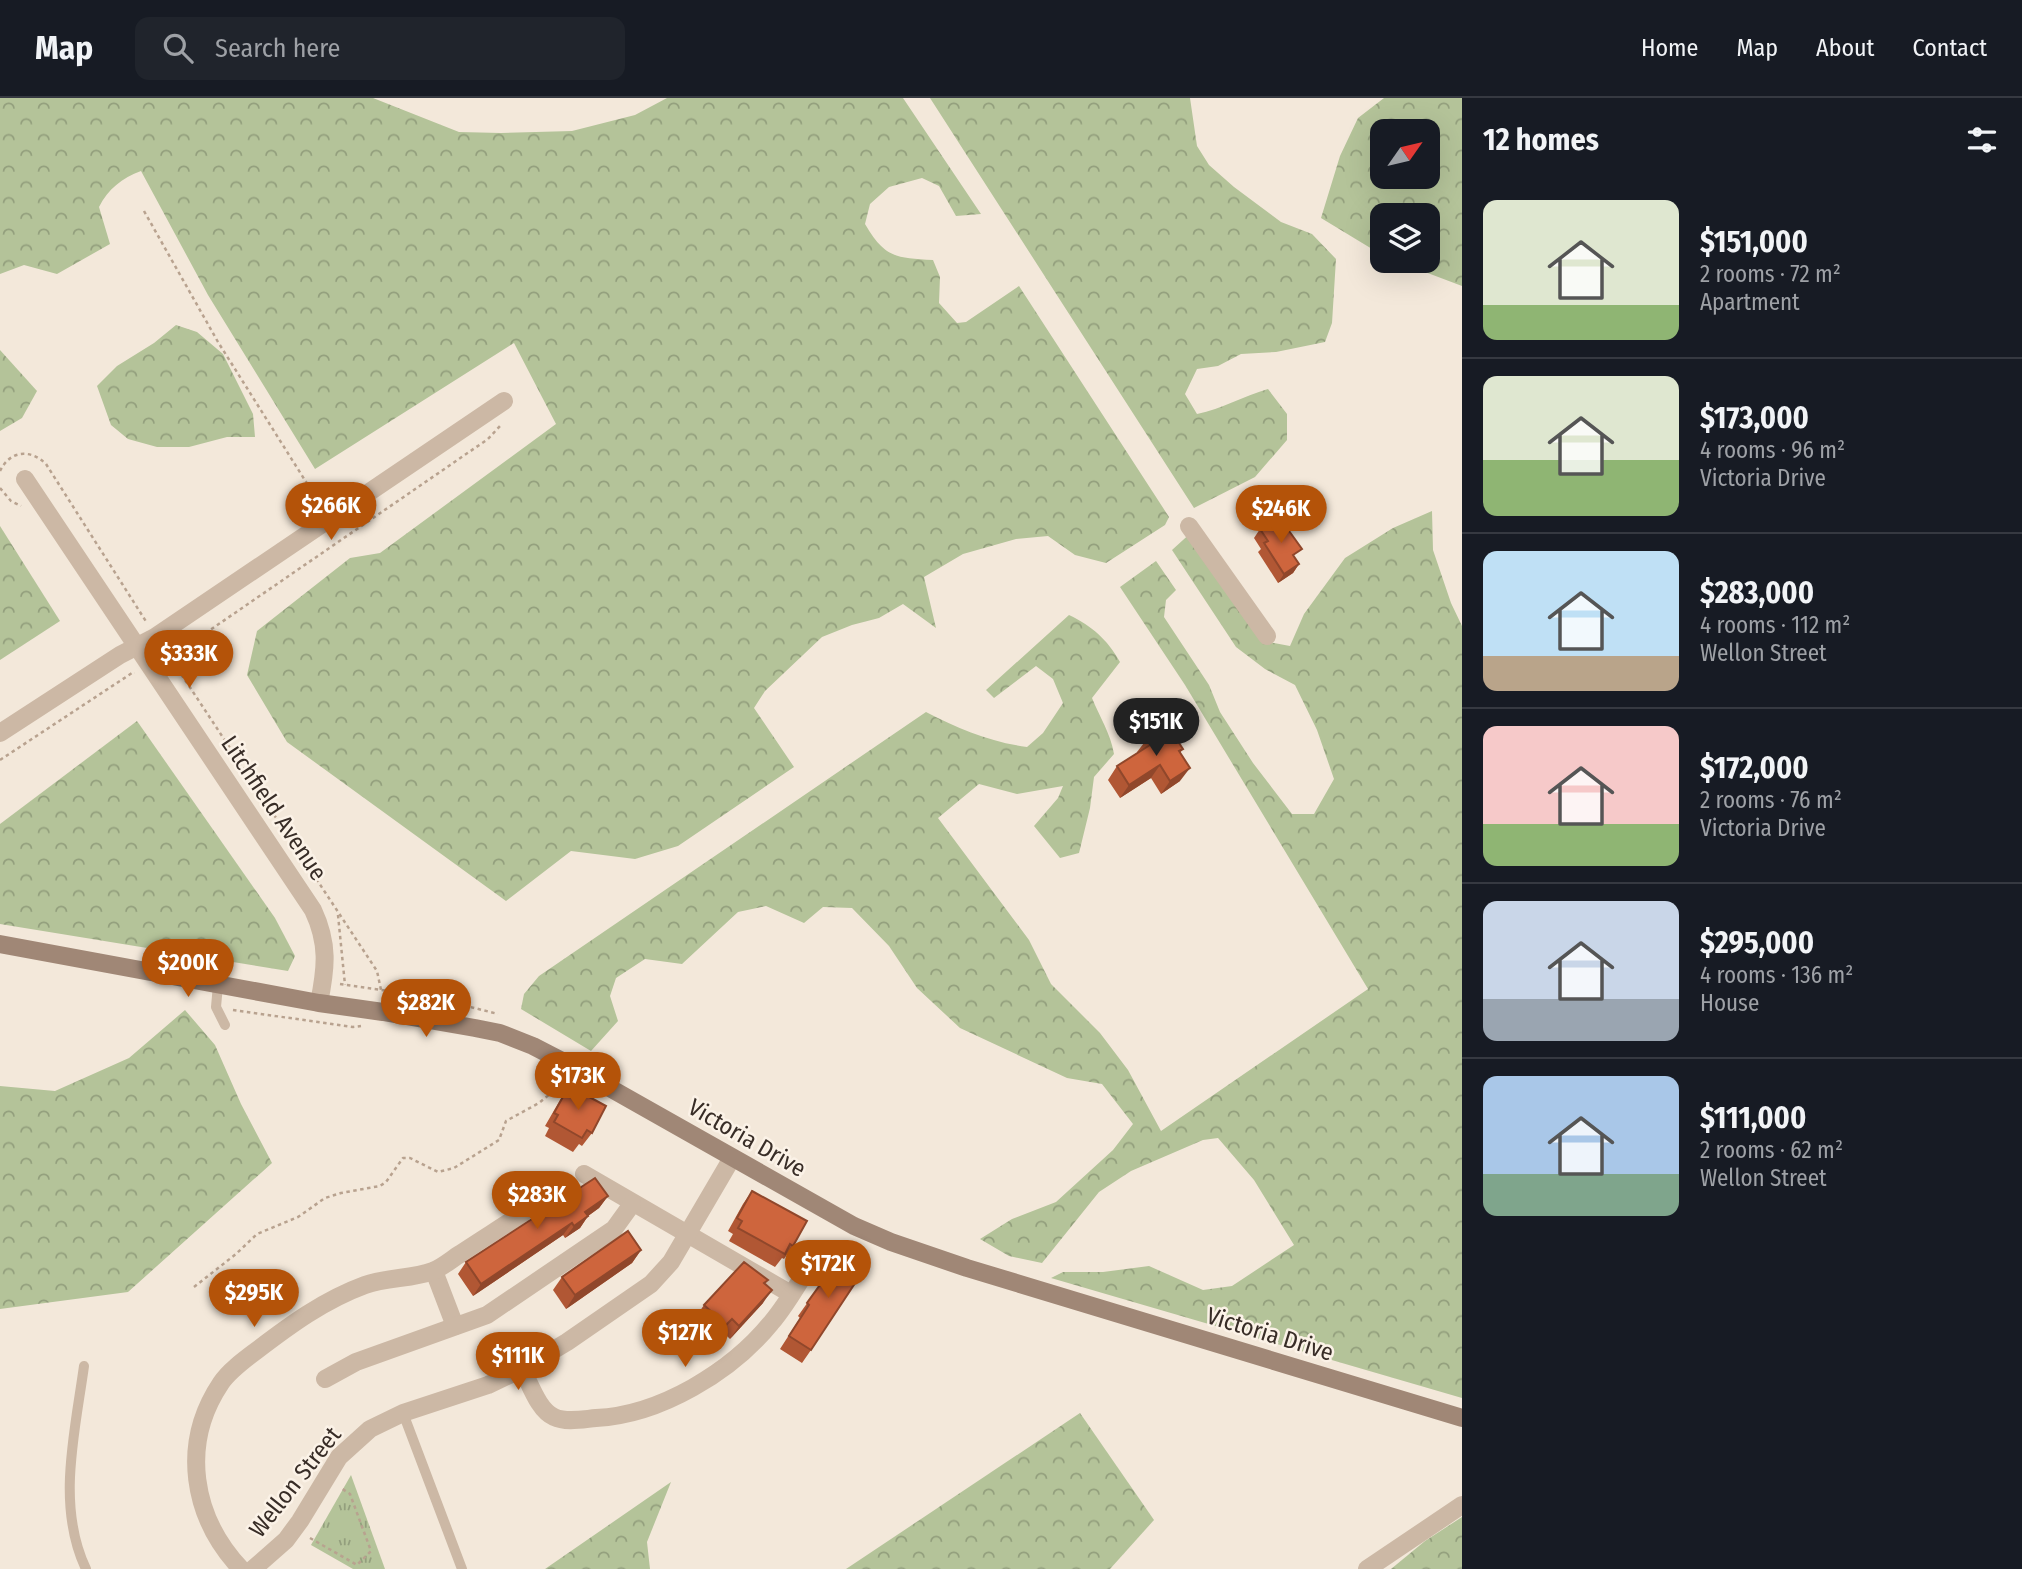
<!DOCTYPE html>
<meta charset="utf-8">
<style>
body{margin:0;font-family:"Fira Sans Condensed",sans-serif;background:#20242c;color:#f1f3f6;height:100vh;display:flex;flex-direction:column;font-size:26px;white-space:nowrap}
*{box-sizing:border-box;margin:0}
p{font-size:23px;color:#9ea1a6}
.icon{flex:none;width:38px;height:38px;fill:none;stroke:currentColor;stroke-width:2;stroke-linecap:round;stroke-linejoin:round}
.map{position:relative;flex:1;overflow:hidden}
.panel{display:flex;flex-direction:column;background:#171b24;width:560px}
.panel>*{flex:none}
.needle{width:46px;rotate:56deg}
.controls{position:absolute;left:1370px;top:21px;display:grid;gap:14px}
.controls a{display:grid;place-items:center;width:70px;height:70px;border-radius:14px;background:#171b24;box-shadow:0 7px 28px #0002;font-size:35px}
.price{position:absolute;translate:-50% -60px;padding:0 16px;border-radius:24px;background:#b45309;color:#fff;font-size:23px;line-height:46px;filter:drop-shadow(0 2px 4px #0008)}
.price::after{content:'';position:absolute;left:50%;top:42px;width:21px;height:16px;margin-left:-10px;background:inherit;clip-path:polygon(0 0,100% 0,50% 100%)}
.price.current{background:#222;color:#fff}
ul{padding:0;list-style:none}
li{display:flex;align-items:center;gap:21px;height:175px;padding:0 21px}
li+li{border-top:2px solid #363941}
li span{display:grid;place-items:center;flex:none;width:196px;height:140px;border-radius:14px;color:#555}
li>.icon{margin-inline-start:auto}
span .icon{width:84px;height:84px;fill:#fffc;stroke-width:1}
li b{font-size:30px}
h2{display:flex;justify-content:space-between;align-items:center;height:84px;padding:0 21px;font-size:30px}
header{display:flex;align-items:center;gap:42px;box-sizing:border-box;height:98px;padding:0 35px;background:#171b24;border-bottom:2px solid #363941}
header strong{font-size:33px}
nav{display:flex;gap:38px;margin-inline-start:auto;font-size:24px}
.search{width:490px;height:63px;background:#20242c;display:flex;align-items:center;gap:18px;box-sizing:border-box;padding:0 24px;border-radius:14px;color:#9ea1a6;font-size:26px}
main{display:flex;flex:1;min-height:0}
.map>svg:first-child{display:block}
.grass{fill:url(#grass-tufts)}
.forest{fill:url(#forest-crowns);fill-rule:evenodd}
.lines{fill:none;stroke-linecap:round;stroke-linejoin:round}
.path{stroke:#b8a28f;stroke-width:2.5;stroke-dasharray:3.5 3.5;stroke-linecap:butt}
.lane{stroke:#ccb8a5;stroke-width:10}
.street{stroke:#ccb8a5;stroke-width:18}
.secondary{stroke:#a08776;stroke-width:18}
.wall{fill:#b15734}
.shaded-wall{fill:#90472b}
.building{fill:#ce653d;stroke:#90472b;stroke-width:2}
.labels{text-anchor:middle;stroke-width:5;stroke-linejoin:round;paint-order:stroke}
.street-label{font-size:24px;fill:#382d27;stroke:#fbf2e7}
</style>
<header>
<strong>Map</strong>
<div class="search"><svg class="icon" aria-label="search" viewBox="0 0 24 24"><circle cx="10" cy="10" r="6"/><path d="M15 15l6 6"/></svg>Search here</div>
<nav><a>Home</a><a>Map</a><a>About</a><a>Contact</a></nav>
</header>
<main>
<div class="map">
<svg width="1462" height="1471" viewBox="0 0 1462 1471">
<defs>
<pattern id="grass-tufts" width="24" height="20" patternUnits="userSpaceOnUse" patternTransform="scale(1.75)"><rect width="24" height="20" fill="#b4c399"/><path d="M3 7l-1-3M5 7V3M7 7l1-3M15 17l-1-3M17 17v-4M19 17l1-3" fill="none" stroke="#939f7d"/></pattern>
<pattern id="forest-crowns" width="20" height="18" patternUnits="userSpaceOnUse" patternTransform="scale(1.75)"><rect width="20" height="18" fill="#b4c399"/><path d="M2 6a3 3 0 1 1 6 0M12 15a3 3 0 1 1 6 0" fill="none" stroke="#939f7d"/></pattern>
</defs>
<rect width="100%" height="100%" fill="#f3e8da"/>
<polygon class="grass" points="351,1377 385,1471 353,1471 311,1447"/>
<g class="forest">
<path d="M0,0h373l86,34 42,1 71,-2 63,-16 32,-17h236l78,116 -25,2 -17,-30 -17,-8 -33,9 -19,17 -5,20c20,34 31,34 68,36l7,17 -1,26 18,20 9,-1 53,-36 150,231 -4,8 -59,38 -31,-8 -27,-19 -32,3 -53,15 -39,23 12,51 -33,-24 -24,14 -27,7 -30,12 -57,54 -11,17 40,59 -116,79 -43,13 -64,-8 -65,50 -219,-159 -40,-67 10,-44 93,-73 30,-5 176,-129 -42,-81 -199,126 -107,-174 -67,-124c-19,7 -33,18 -42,36l11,37 -53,30 -33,-9 -24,9z"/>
<path d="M930,0h260l7,48 12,19 25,22 47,35 31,12 24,25 -4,64 -7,19 -49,10 -35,2 -23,12 -21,3 -12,25 12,20c25,-5 46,-18 71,-25l19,25v26l-32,37 -61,31z"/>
<path d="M1384,0h78v188l-66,-25h32v-46h-46v40l-61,-37 19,-62 18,-38zM1382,33h46v46h-46z"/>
<polygon points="176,227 197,234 223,256 253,316 255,339 227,339 189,349 157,349 128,341 111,327 97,288 117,268 154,245"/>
<polygon points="0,252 37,293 22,320 0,333"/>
<path d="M1432,413l1,39 18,53 11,23v772l-411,-120 12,-6h40l46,-6 54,24 29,-4 62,-41 -40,-65 -36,-42 -15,2 -72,31 -32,21 -57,71 -33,-7 -29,-17 32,-20 44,-17 57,-52 20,-26 -31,-40 -35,-6 -107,-50 -43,-40 -28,-42 -37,-38 -29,-1 -19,16 -38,-17 -28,6 -56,52 -37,-5 -29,19 -6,18 8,25 -27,30 -70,-42 3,-15 15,-18 387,-264c33,17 64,30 101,35l16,-14 20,-30 -10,-24 -17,-13 -42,32 -8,-8 83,-75c23,11 38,24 51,47l-28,36c8,20 18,34 22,56l-20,23 -4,31 -11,45 -19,5 -26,-32 24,-28 5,-12 -46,8 -38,-10 -41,34 91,122 22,44 49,49 28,37 33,61 207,-142 -183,-304 -65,-98 36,-26 20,29 -10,10 -2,17 45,68 11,27 33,51 39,51h22l20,-35 -17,-49 -22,-45 -30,-16 -29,-22 -64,-97 22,-20 69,111 27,5 14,-32 41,-56 48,-30z"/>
<polygon points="0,428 60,523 0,562"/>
<polygon points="137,623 275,820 295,858 288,873 0,826 0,726"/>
<polygon points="185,912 215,947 241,1006 272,1065 128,1194 0,1211 0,988 55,993 129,960"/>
<polygon points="1080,1315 1154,1422 1110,1471 846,1471"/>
<polygon points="671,1384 647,1444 650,1471 545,1471"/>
<polygon points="1462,1419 1462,1471 1391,1471 1425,1443"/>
</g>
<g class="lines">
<g class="path">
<polyline points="144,113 218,244 318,403"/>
<path d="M0,373c10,-21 31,-22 46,-7l101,159"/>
<polyline points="0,390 11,403 21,408"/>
<polyline points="166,553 377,873 381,892"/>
<polyline points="165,563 488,341 500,328"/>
<polyline points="0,662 132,575 135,575"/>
<polyline points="338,817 345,887"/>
<polyline points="340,886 431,899 498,916"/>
<polyline points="233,912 353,929 361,928"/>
<polyline points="194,1189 236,1156 257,1136 298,1119 325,1100 341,1095 380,1088 386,1084 403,1060 410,1060 438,1074 454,1070 499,1042 506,1023 539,1005 561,987 553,979"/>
<polyline points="310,1440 357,1467 371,1453 350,1396 341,1390"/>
</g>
<g class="lane">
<polyline points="218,887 216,909 225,927"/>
<path d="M84,1268c-9,66 -28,140 2,203"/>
<polyline points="403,1315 462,1471"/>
</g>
<g class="street">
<path d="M25,381l288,431c16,34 13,58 6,93"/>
<polyline points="1189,428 1267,538"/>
<polyline points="0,635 120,557 155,539 504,303"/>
<polyline points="584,1076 791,1196"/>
<polyline points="434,1173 455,1228"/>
<path d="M522,1271c8,14 16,41 32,48 12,6 30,2 42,1 64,-3 135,-46 175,-95 18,-21 32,-48 47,-71"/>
<polyline points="325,1281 356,1264 487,1217 614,1131 632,1106"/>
<path d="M241,1471c-49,-52 -61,-125 -20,-186 8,-12 23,-23 35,-32 34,-26 68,-51 109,-66 22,-8 47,-6 68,-14 10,-4 19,-12 27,-17 21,-14 42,-27 63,-41"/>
<polyline points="253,1471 286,1442 300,1423 339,1359 370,1331 403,1315 488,1287 522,1271 567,1244 651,1186 671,1164 732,1060"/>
<polyline points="1367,1471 1462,1407"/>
</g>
<polyline class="secondary" points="0,846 319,905 383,914 475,930 500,935 533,948 562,963 854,1128 891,1144 967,1170 1462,1320"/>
</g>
<g class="wall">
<polygon points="1260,431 1295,460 1299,466 1293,475 1278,485 1258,454 1261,451 1254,440"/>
<polygon points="1147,641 1183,651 1180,655 1180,683 1161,696 1151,680 1120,700 1108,682 1117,668 1138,655 1137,654"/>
<polygon points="569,988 592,1035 582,1048 579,1046 573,1054 545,1038 549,1030 545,1028 560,1002"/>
<polygon points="752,1093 793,1148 784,1161 782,1160 775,1169 729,1143 733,1136 728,1133 743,1106"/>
<polygon points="608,1098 599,1110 588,1118 580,1130 565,1140 563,1137 473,1198 458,1176 466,1164"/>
<polygon points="641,1152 632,1165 566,1211 553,1192 562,1179"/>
<polygon points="845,1152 811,1252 802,1265 780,1251 800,1220 798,1218"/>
<polygon points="768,1182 765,1186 763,1205 730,1241 723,1234 717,1240 695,1220 704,1207"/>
</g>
<g class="shaded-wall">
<polygon points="1299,466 1293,475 1278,485 1284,476"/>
<polygon points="1160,667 1151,680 1120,700 1129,687"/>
<polygon points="1190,670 1180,683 1161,696 1170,683"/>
<polygon points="608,1098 599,1110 588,1118 580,1130 565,1140 585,1114"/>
<polygon points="572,1125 563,1137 473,1198 481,1186"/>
<polygon points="641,1152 632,1165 566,1211 575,1197"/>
<polygon points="772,1192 763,1205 730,1241 739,1228"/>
</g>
<g class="building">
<polygon points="1279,419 1302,451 1293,457 1299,466 1284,476 1264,445 1268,443 1260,431"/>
<polygon points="1168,628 1183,651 1179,653 1190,670 1170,683 1160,667 1129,687 1117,668 1150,647 1147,641"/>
<polygon points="569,988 606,1008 592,1035 587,1032 582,1040 554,1024 558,1017 554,1015"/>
<polygon points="595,1080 608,1098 585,1114 588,1118 574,1128 572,1125 481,1186 466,1164"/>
<polygon points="752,1093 807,1123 793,1148 790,1146 785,1156 738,1130 742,1123 737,1120"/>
<polygon points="628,1133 641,1152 575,1197 562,1179"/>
<polygon points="845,1152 867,1167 811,1252 789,1238 809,1207 807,1205"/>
<polygon points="744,1164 768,1182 764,1185 772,1192 739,1228 732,1221 726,1227 704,1207"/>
</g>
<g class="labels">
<g class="street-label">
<text transform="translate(274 710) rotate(56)" y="8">Litchfield Avenue</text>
<text transform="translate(747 1040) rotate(30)" y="8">Victoria Drive</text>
<text transform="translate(1270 1236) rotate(17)" y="8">Victoria Drive</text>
<text transform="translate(295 1384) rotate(-52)" y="8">Wellon Street</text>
</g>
</g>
</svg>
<div class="controls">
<a><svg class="needle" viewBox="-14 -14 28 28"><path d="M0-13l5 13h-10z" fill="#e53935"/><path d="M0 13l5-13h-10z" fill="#9ea1a6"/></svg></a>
<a><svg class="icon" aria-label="layers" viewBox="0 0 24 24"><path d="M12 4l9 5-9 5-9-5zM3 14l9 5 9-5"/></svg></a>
</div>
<b class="price" style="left:331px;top:444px">$266K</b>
<b class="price" style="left:1281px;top:447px">$246K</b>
<b class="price" style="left:189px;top:592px">$333K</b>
<b class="price current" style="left:1156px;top:660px">$151K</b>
<b class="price" style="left:188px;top:901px">$200K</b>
<b class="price" style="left:426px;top:941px">$282K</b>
<b class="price" style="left:578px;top:1014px">$173K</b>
<b class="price" style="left:537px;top:1133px">$283K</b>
<b class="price" style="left:828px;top:1202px">$172K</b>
<b class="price" style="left:254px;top:1231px">$295K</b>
<b class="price" style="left:685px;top:1271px">$127K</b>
<b class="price" style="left:518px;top:1294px">$111K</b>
</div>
<section class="panel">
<h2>12 homes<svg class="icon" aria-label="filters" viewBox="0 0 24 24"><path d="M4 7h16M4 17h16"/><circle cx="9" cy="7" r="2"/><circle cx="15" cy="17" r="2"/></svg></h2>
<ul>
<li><span style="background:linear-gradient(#dfe7d0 75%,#8fb573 0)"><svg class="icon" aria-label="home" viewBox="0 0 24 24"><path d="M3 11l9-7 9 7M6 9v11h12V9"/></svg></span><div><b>$151,000</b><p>2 rooms · 72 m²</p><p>Apartment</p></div></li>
<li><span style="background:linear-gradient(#dfe7d0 60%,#8fb573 0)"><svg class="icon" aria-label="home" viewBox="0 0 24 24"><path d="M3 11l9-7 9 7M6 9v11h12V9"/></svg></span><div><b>$173,000</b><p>4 rooms · 96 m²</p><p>Victoria Drive</p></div></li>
<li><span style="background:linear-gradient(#bfe0f5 75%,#b9a48a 0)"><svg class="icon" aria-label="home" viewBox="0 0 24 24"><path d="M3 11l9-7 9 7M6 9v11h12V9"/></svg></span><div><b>$283,000</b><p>4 rooms · 112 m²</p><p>Wellon Street</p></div></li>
<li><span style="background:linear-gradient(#f6c9c9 70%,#8fb573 0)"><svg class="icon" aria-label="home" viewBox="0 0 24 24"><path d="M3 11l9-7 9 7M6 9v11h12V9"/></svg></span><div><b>$172,000</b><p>2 rooms · 76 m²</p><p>Victoria Drive</p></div></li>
<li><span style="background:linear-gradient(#c9d6e8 70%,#9aa5b1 0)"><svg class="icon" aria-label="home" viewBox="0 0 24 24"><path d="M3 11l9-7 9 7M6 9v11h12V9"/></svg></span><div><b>$295,000</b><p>4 rooms · 136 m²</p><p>House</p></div></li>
<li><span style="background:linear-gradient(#a9c7e8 70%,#7fa58c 0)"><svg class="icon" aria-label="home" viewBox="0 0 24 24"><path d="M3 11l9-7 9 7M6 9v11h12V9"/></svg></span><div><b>$111,000</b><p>2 rooms · 62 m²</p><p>Wellon Street</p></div></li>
</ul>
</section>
</main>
